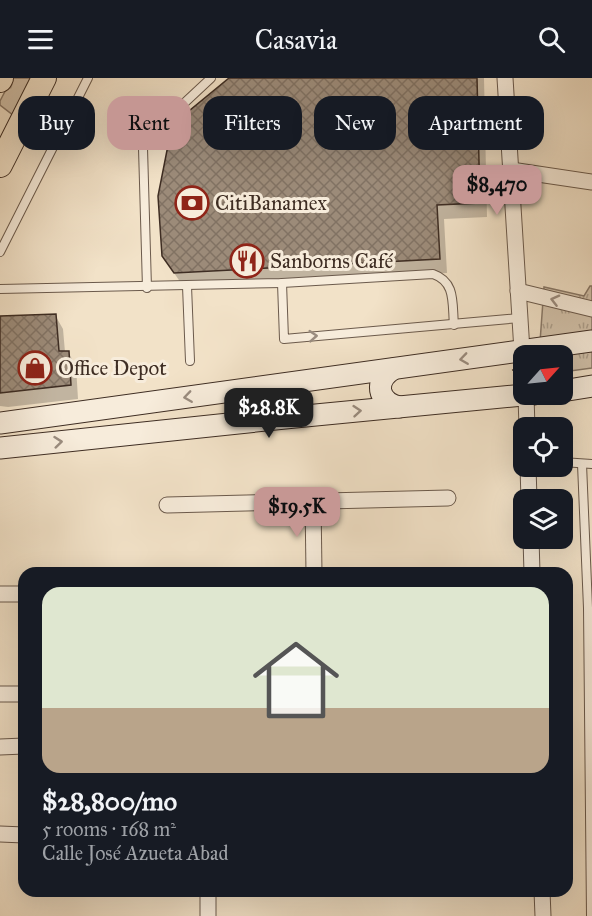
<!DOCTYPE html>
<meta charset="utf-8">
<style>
body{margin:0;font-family:"IM FELL Great Primer",serif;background:#20242c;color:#f1f3f6;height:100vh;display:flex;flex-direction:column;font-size:22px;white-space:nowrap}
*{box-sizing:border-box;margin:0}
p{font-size:20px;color:#9ea1a6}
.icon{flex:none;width:33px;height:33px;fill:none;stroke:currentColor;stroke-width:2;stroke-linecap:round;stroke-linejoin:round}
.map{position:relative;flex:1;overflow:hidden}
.sheet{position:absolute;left:18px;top:489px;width:555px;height:330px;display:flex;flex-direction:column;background:#171b24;border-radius:18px;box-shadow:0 6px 24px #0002}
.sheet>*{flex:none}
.hud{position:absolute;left:18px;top:18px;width:556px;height:54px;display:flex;gap:12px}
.needle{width:39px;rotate:63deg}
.tools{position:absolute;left:513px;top:267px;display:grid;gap:12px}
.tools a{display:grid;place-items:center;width:60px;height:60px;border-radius:12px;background:#171b24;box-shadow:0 6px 24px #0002;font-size:30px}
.price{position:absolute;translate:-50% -51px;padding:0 14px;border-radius:12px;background:#c59692;color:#111;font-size:20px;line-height:39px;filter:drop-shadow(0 2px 3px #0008)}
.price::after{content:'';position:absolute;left:50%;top:36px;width:18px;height:14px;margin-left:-9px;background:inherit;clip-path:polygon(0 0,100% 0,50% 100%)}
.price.on{background:#222;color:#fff}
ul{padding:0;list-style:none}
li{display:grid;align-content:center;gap:12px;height:318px;padding:0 24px}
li+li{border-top:2px solid #363941}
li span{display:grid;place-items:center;height:186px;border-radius:18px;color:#555}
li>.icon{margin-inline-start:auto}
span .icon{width:108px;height:108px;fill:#fffc;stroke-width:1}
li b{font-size:26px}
.tag{padding:0 21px;border-radius:18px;background:#171b24;box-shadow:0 6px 24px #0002;font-size:21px;line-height:54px}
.tag.on{background:#c59692;color:#111}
header{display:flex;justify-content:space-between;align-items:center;height:78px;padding:0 24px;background:#171b24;font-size:27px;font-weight:600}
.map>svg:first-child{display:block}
.grass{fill:url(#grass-tufts);stroke:#887868;stroke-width:1.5}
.shadow{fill:#0003}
.building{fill:url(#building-cross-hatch);stroke:#3e2d23;stroke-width:1.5}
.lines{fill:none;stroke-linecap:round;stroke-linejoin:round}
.lane-casing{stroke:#6b5a4c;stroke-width:10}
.street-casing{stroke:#6b5a4c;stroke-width:17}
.secondary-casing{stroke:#3e2d23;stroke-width:23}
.primary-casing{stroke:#3e2d23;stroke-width:26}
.path{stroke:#3e2d23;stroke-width:3;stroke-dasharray:1.5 3;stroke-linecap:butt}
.lane{stroke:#f7ecdb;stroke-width:8}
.street{stroke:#f7ecdb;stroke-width:15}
.secondary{stroke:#f7ecdb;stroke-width:21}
.primary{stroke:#f2e2c8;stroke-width:24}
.oneway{stroke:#9a8c7f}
.labels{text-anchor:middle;stroke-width:6;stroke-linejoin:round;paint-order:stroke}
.poi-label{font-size:21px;fill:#3e2d23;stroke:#f7ecdb;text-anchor:start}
</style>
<header><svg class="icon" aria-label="menu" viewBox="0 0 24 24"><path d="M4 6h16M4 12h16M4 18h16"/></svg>Casavia<svg class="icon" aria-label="search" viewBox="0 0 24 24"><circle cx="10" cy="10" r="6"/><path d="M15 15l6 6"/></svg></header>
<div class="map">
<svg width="592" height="838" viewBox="0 0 592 838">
<defs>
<pattern id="grass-tufts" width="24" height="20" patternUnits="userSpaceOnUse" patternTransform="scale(1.5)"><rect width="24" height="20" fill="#d3c3ac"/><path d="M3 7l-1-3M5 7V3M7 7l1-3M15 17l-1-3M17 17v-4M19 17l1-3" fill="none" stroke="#ad9f8c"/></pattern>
<pattern id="building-cross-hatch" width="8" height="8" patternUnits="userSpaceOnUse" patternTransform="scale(1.5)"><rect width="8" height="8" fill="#9c8b79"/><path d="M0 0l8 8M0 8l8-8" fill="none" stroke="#817263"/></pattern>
</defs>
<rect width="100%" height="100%" fill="#f2e2c8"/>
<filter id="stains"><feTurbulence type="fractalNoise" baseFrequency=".00333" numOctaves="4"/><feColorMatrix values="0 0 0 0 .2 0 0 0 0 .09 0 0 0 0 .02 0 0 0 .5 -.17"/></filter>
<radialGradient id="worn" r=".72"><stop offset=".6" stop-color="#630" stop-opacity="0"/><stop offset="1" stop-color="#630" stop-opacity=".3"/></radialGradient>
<g class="grass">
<polygon points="12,0 32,0 13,37 0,27 0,23"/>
<polygon points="590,208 592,208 592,290 563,294 562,278 539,278 544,209 584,218"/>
</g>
<g class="shadow">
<polygon points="232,0 484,0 487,139 444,141 447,195 183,208 172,192"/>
<polygon points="55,237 63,251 65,274 68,274 76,288 78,321 8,329 0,328 0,239"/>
</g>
<g class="building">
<polygon points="229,0 477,0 480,125 437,127 440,181 174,195 162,178 158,118 172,47"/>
<polygon points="56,236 59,273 69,273 71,307 0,315 0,238"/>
</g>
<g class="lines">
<g class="lane-casing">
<g id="lane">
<polyline points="0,174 88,0"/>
<polyline points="282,205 284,261 520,240"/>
<polyline points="187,208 190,283"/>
<polyline points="147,210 143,70 149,58 211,0"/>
<path d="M0,211l282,-6 151,-9c23,8 19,29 21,51"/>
<polyline points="562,384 592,386"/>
<polyline points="582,386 588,530 591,838"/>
</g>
</g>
<g class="street-casing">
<g id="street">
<polyline points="505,0 522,273"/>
<polyline points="511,92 592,104"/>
<polyline points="518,213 592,231"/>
<polyline points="526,318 527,350"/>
<polyline points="528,388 529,422"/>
<polyline points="313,423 314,495"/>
<polyline points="167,427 448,420"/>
<polyline points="531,460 532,495"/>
<polyline points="0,516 24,516"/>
<polyline points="0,616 24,616"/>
<polyline points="0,669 24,668"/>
<polyline points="0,756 24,757"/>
<polyline points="208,813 208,838"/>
<polyline points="542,813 543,838"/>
</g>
</g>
<g class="secondary-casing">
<g id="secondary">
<path d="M393,291c-19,12 -16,32 6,38"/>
<polyline points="562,313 592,308"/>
<polyline points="0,345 592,263"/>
<polyline points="0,370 295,339 534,316"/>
</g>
</g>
<g class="primary-casing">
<g id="primary">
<polyline points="0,2 1,0"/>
<polyline points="0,87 44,0"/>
</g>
</g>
<polyline class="path" points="513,291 517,297 524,297"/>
<use href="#lane" class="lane"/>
<use href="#street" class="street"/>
<use href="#secondary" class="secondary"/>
<use href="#primary" class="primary"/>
</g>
<defs><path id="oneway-chevron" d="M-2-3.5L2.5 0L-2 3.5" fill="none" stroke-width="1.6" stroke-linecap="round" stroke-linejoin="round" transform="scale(1.5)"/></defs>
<g class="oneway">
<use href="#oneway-chevron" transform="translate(555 222) rotate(-166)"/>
<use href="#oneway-chevron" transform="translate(313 258) rotate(-4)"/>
<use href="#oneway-chevron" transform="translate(464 281) rotate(172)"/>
<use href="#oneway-chevron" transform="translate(188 319) rotate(172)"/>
<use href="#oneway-chevron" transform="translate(357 333) rotate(-5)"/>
<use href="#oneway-chevron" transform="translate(58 364) rotate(-6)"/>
</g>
<defs>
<g id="bank-ring" transform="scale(1.725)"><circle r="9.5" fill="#f7ecdb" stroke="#8f2418" stroke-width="1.5"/><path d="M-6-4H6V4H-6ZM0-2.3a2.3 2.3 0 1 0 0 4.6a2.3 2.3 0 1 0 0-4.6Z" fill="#8f2418"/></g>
<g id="restaurant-ring" transform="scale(1.725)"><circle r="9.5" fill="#f7ecdb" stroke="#8f2418" stroke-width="1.5"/><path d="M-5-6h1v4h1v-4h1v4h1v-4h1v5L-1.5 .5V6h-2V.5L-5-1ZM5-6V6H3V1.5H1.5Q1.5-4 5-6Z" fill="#8f2418"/></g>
<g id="shop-ring" transform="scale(1.725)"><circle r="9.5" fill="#f7ecdb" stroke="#8f2418" stroke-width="1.5"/><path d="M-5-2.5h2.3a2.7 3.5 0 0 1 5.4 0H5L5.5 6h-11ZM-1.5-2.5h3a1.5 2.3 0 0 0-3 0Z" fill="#8f2418"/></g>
</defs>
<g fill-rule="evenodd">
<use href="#bank-ring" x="192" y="125"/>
<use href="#restaurant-ring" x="247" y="183"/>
<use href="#shop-ring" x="35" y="290"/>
</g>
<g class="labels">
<g class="poi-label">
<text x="215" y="132">CitiBanamex</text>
<text x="270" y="190">Sanborns Café</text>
<text x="58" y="297">Office Depot</text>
</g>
</g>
<rect width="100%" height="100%" filter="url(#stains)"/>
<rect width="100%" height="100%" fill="url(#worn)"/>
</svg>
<div class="tools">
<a><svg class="needle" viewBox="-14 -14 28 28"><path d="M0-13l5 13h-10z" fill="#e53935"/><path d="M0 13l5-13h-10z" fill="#9ea1a6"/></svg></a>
<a><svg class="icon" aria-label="locate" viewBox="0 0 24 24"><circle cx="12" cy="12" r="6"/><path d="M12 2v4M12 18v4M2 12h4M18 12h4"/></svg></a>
<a><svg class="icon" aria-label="layers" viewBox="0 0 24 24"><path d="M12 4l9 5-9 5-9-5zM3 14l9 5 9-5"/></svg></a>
</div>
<b class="price" style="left:497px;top:138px">$8,470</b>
<b class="price on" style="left:269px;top:361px">$28.8K</b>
<b class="price" style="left:297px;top:460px">$19.5K</b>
<div class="hud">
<a class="tag">Buy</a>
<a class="tag on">Rent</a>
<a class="tag">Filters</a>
<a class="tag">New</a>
<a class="tag">Apartment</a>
</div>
<section class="sheet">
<ul>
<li><span style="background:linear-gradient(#dfe7d0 65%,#b9a48a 0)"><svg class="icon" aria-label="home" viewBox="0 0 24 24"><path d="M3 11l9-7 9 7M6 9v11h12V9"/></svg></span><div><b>$28,800/mo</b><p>5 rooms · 168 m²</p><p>Calle José Azueta Abad</p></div></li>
</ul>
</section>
</div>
